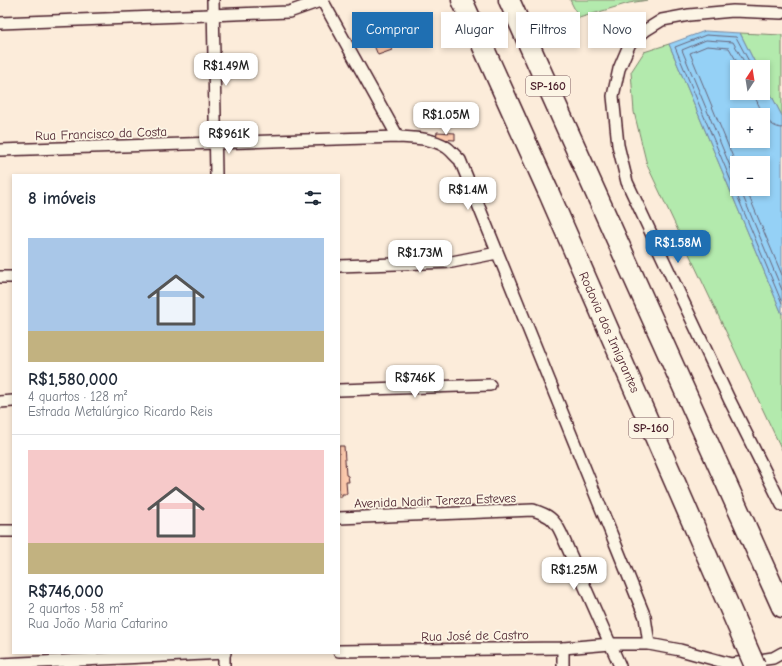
<!DOCTYPE html>
<html lang="pt">
<meta charset="utf-8">
<style>
body{margin:0;font-family:"Comic Neue",sans-serif;background:#f6f6f7;color:#1f2937;height:100vh;display:flex;flex-direction:column;font-size:15px;white-space:nowrap}
*{box-sizing:border-box;margin:0}
p{font-size:13px;color:#747a83}
.icon{flex:none;width:22px;height:22px;fill:none;stroke:currentColor;stroke-width:2;stroke-linecap:round;stroke-linejoin:round}
.map{position:relative;flex:1;overflow:hidden}
.sheet{position:absolute;left:12px;top:174px;width:328px;height:480px;display:flex;flex-direction:column;background:#fff;border-radius:0px;box-shadow:0 2px 6px #0003}
.sheet>*{flex:none}
.hud{position:absolute;left:352px;top:12px;width:370px;height:36px;display:flex;gap:8px}
.needle{width:26px;rotate:12deg}
.buttons{position:absolute;left:730px;top:60px;display:grid;gap:8px}
.buttons a{display:grid;place-items:center;width:40px;height:40px;border-radius:0px;background:#fff;box-shadow:0 2px 6px #0003;font-size:20px}
.price{position:absolute;translate:-50% -34px;padding:0 9px;border-radius:8px;background:#fff;color:#222;font-size:13px;line-height:26px;filter:drop-shadow(0 1px 2px #0008)}
.price::after{content:'';position:absolute;left:50%;top:24px;width:12px;height:9px;margin-left:-6px;background:inherit;clip-path:polygon(0 0,100% 0,50% 100%)}
.price.on{background:#1f6fb2;color:#fff}
ul{padding:0;list-style:none}
li{display:grid;align-content:center;gap:8px;height:212px;padding:0 16px}
li+li{border-top:1px solid #e0e1e3}
li span{display:grid;place-items:center;height:124px;border-radius:0px;color:#555}
li>.icon{margin-inline-start:auto}
span .icon{width:72px;height:72px;fill:#fffc;stroke-width:1}
li b{font-size:17px}
h2{display:flex;justify-content:space-between;align-items:center;height:48px;padding:0 16px;font-size:17px}
.pill{padding:0 14px;border-radius:0px;background:#fff;box-shadow:0 2px 6px #0003;font-size:14px;line-height:36px}
.pill.on{background:#1f6fb2;color:#fff}
.map>svg:first-child{display:block}
.green{fill:#b3eaad;stroke:#7e846c}
.water{fill:#95d1f6;stroke:#778aa5;fill-rule:evenodd}
.lines{fill:none;stroke-linecap:round;stroke-linejoin:round}
.shore{stroke:#68667c;stroke-width:1}
.building{fill:#fdcaad;stroke:#4a1f2b}
.minor-casing{stroke:#4a1f2b;stroke-width:14}
.motorway-casing{stroke:#4a1f2b;stroke-width:23}
.minor{stroke:#fcf5e5;stroke-width:11}
.motorway{stroke:#fcf5e5;stroke-width:20}
.motorway-bridge-casing{stroke:#4a1f2b;stroke-width:23;stroke-linecap:butt}
.motorway-bridge{stroke:#fcf5e5;stroke-width:20}
.labels{text-anchor:middle;stroke-width:3.5;stroke-linejoin:round;paint-order:stroke}
.shield{fill:#fcf5e5;stroke:#7f5f63;stroke-width:1}
.shield-label{font-size:12px;font-weight:bold;fill:#4a1f2b}
.street-label{font-size:13px;fill:#4a1f2b;stroke:#fcf5e5}
</style>
<div class="map">
<svg width="782" height="666" viewBox="0 0 782 666">
<rect width="100%" height="100%" fill="#fcecda"/>
<filter id="ink" filterUnits="userSpaceOnUse"><feTurbulence type="fractalNoise" baseFrequency=".025" numOctaves="2"/><feDisplacementMap in="SourceGraphic" scale="8" xChannelSelector="R" yChannelSelector="G"/><feConvolveMatrix kernelMatrix="1 2 1 2 8 2 1 2 1" color-interpolation-filters="sRGB"/></filter>
<g filter="url(#ink)">
<g class="green">
<polygon points="570,0 648,0 629,3 579,18"/>
<polygon points="740,33 782,35 782,116 763,79 763,67 757,67"/>
<polygon points="669,44 782,314 782,450 647,165 634,112 631,72 644,52"/>
</g>
<path class="water" d="M705,31l35,2 17,34h-20v26h26v-14l19,37v198l-113,-270zM737,115h26v26h-26zM737,163h26v26h-26z"/>
<g class="lines">
<g class="shore">
<polyline points="752,67 736,37 706,35 675,47 782,303"/>
<path d="M753,93c7,13 12,34 29,35"/>
<polyline points="737,167 690,53 707,46 729,48 740,67"/>
<polyline points="737,183 682,50 706,40 733,42 747,67"/>
<polyline points="740,189 782,290"/>
<polyline points="746,189 782,275"/>
</g>
</g>
<g class="building">
<polygon points="388,38 392,50 378,55 373,43"/>
<polygon points="437,132 455,133 455,140 436,139"/>
<polygon points="339,446 344,446 346,475 348,476 349,482 346,482 347,494 342,494 342,497 339,497"/>
</g>
<g class="lines">
<g class="minor-casing">
<g id="minor">
<polyline points="213,0 216,175"/>
<polyline points="322,0 398,137"/>
<polyline points="782,13 733,11 689,15 662,20 646,30 630,43 619,69 613,96 618,145 627,182 729,399 782,505"/>
<polyline points="0,23 289,12 323,0"/>
<path d="M0,150l398,-13c16,1 34,1 48,10 5,3 9,9 14,13l185,457 4,27"/>
<polyline points="339,266 452,262 497,253"/>
<polyline points="0,277 13,277"/>
<polyline points="339,390 490,385"/>
<polyline points="0,402 13,401"/>
<path d="M339,518l194,-8c15,5 21,8 28,23l59,133"/>
<polyline points="0,531 13,531"/>
<polyline points="563,648 563,666"/>
<polyline points="339,651 563,648 611,644 649,644 680,650 731,664 773,658 782,653"/>
<polyline points="224,653 224,666"/>
<polyline points="0,664 225,653"/>
</g>
</g>
<g class="motorway-casing">
<g id="motorway">
<polyline points="462,0 548,191"/>
<polyline points="509,0 782,607"/>
</g>
</g>
<use href="#minor" class="minor"/>
<use href="#motorway" class="motorway"/>
<g class="motorway-bridge-casing">
<polyline id="motorway-bridge" points="548,191 755,666"/>
</g>
<use href="#motorway-bridge" class="motorway-bridge"/>
</g>
</g>
<g class="labels">
<g class="shield">
<rect x="526" y="76" width="44" height="20" rx="3"/>
<rect x="629" y="418" width="44" height="20" rx="3"/>
</g>
<g class="shield-label">
<text x="548" y="90">SP-160</text>
<text x="651" y="432">SP-160</text>
</g>
<g class="street-label">
<text transform="translate(101 133) rotate(-2)" y="5">Rua Francisco da Costa</text>
<text transform="translate(610 332) rotate(66)" y="5">Rodovia dos Imigrantes</text>
<text transform="translate(435 500) rotate(-2)" y="5">Avenida Nadir Tereza Esteves</text>
<text transform="translate(475 635) rotate(-1)" y="5">Rua José de Castro</text>
</g>
</g>
</svg>
<div class="buttons">
<a><svg class="needle" viewBox="-14 -14 28 28"><path d="M0-13l5 13h-10z" fill="#e53935"/><path d="M0 13l5-13h-10z" fill="#747a83"/></svg></a>
<a>+</a>
<a>−</a>
</div>
<b class="price" style="left:226px;top:87px">R$1.49M</b>
<b class="price" style="left:446px;top:136px">R$1.05M</b>
<b class="price" style="left:229px;top:155px">R$961K</b>
<b class="price" style="left:468px;top:211px">R$1.4M</b>
<b class="price on" style="left:678px;top:264px">R$1.58M</b>
<b class="price" style="left:420px;top:274px">R$1.73M</b>
<b class="price" style="left:415px;top:399px">R$746K</b>
<b class="price" style="left:574px;top:591px">R$1.25M</b>
<div class="hud">
<a class="pill on">Comprar</a>
<a class="pill">Alugar</a>
<a class="pill">Filtros</a>
<a class="pill">Novo</a>
</div>
<section class="sheet">
<h2>8 imóveis<svg class="icon" aria-label="filters" viewBox="0 0 24 24"><path d="M4 7h16M4 17h16"/><circle cx="9" cy="7" r="2"/><circle cx="15" cy="17" r="2"/></svg></h2>
<ul>
<li><span style="background:linear-gradient(#a9c7e8 75%,#c2b280 0)"><svg class="icon" aria-label="home" viewBox="0 0 24 24"><path d="M3 11l9-7 9 7M6 9v11h12V9"/></svg></span><div><b>R$1,580,000</b><p>4 quartos · 128 m²</p><p>Estrada Metalúrgico Ricardo Reis</p></div></li>
<li><span style="background:linear-gradient(#f6c9c9 75%,#c2b280 0)"><svg class="icon" aria-label="home" viewBox="0 0 24 24"><path d="M3 11l9-7 9 7M6 9v11h12V9"/></svg></span><div><b>R$746,000</b><p>2 quartos · 58 m²</p><p>Rua João Maria Catarino</p></div></li>
</ul>
</section>
</div>
